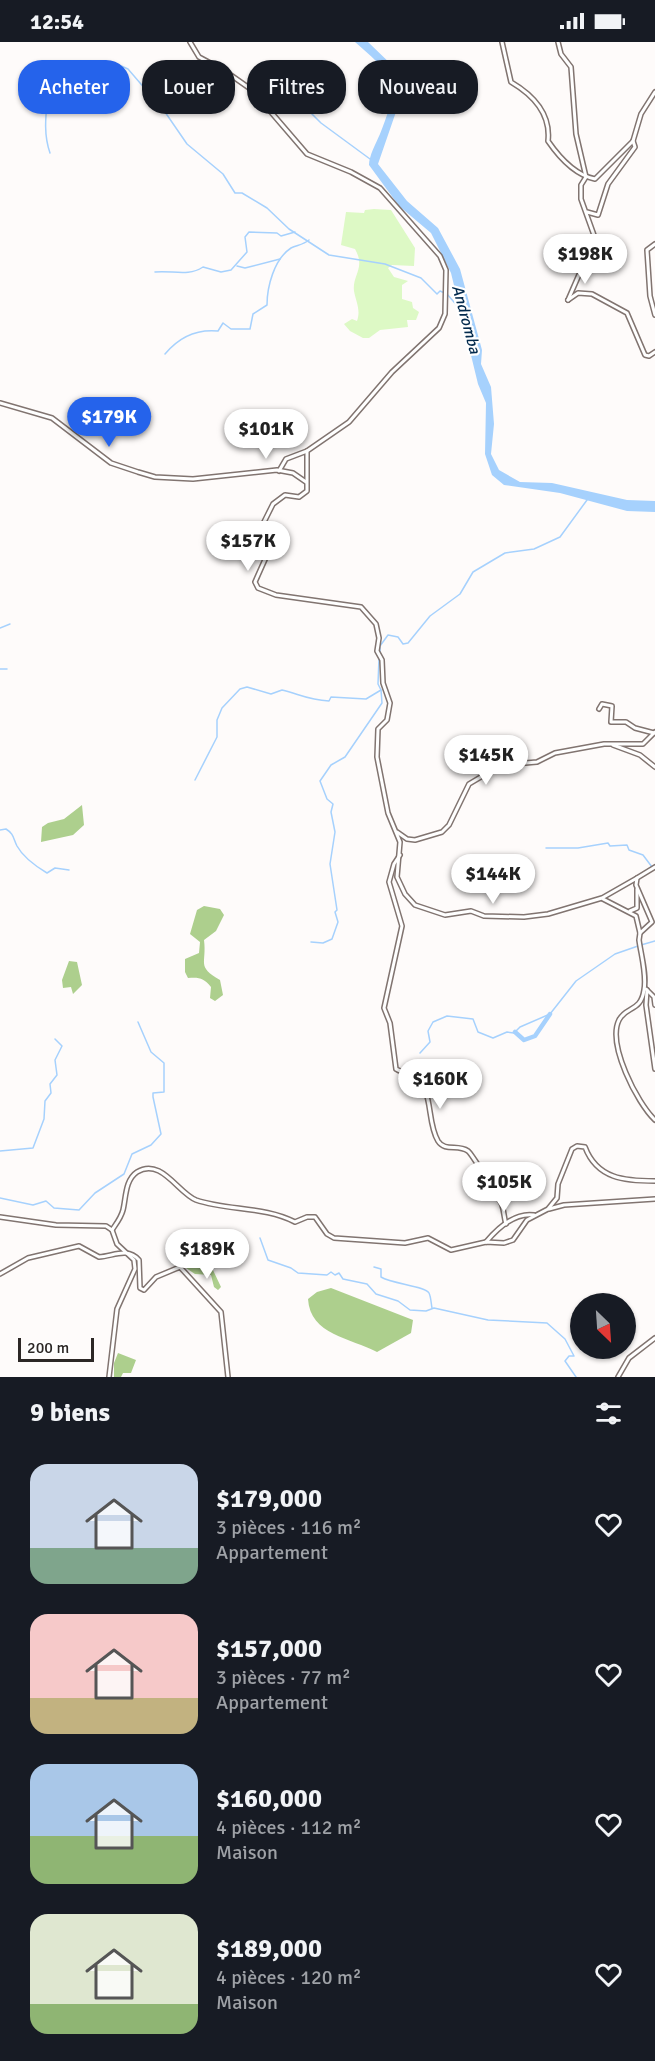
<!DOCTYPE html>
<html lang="fr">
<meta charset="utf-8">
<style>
body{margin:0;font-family:Signika,sans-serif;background:#20242c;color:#f1f3f6;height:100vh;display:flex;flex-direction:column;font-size:22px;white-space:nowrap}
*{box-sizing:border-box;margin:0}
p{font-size:20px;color:#9ea1a6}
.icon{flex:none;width:33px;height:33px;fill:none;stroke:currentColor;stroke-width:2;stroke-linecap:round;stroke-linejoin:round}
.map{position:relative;height:1335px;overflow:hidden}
.side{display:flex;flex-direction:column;background:#171b24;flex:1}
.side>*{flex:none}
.guide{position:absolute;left:18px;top:18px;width:620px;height:54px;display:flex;gap:12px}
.needle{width:39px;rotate:155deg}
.buttons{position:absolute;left:570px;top:1251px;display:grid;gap:12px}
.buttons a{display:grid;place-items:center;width:66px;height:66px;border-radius:50%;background:#171b24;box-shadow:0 2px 4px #0004;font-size:30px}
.scale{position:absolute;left:18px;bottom:15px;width:76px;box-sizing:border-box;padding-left:6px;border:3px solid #2c2725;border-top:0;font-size:16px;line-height:21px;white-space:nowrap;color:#2c2725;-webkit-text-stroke:4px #fff;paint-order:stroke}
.price{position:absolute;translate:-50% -51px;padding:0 14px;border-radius:21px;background:#fff;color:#222;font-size:20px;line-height:39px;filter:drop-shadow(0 2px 3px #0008)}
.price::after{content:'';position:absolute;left:50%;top:36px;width:18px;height:14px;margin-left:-9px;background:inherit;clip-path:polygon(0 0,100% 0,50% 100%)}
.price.on{background:#2563eb;color:#fff}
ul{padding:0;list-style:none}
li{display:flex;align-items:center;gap:18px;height:150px;padding:0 30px}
li span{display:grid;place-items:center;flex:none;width:168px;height:120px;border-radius:18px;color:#555}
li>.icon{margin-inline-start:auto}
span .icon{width:72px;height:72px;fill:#fffc;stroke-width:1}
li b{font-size:26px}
h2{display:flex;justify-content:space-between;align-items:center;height:72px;padding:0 30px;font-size:26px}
.tag{padding:0 21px;border-radius:24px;background:#171b24;box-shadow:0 2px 4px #0004;font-size:21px;line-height:54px}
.tag.on{background:#2563eb;color:#fff}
.status{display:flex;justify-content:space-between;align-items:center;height:42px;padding:0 30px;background:#171b24;direction:ltr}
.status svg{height:16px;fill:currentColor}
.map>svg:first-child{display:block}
.green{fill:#ddf9c5}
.forest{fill:#adcf8d}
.water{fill:#a6d1fd}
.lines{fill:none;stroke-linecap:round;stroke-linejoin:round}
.stream{stroke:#a6d1fd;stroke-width:1.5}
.river{stroke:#a6d1fd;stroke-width:4.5}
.minor-casing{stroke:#817470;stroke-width:6}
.minor{stroke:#fff;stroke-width:3}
.labels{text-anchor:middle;stroke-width:4.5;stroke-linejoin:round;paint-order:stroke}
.water-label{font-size:16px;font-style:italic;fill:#032a4d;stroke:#fff}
</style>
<div class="status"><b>12:54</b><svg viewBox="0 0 49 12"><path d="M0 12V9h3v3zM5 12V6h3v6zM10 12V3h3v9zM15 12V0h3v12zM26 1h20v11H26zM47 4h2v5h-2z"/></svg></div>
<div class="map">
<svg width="655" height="1335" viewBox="0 0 655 1335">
<rect width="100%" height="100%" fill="#fefbfa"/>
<path class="green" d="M374,167l17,1 24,38 -1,18 -22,-1 -4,3 6,9 14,4 -6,4v14l10,3 1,6 6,4 -3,8h-9l1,7 -28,3 -11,8h-6l-13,-7 -6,-7 8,-5 5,2c4,-11 -1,-19 -3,-30 -2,-16 12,-23 1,-42l-14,-4 5,-33 18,1 1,-3z"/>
<g class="forest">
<polygon points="82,763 84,783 73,793 41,800 42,785 48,781 64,777"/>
<path d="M204,864l16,3 4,6 -8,16 -12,9c3,24 -8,26 16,40l3,15 -8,6 -5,-3 1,-11c-7,-9 -12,-10 -23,-9l-3,-6v-13l14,-6 1,-11 -10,-8 7,-24z"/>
<polygon points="69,919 77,920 82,943 73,952 71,945 63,946 62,938"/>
<polygon points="184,1202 189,1206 190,1219 212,1226 221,1245 218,1248 214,1245 211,1233 195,1232 180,1222 176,1206"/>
<path d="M331,1246l82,32 -2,13 -34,19c-26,-14 -67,-17 -69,-53l9,-7z"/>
<polygon points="118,1311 136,1318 131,1331 123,1331 121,1335 114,1335 114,1321"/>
</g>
<path class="water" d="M355,0h13l28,27 2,37 -20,58 29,37 31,27 22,41 22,81 -1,14 10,23 3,37 -3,30 8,16 21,12 32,1 75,17 28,1v11l-28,-1 -67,-18 -56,-8 -12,-10 -7,-21 1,-51 -8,-19 -27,-111 -20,-40 -32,-27 -30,-41c0,-9 7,-22 11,-31 21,-53 15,-57 -25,-92z"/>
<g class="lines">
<g class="stream">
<polyline points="306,66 321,81 370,117"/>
<path d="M50,111c-7,-20 -4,-39 -2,-60l10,-2 10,-12h15l29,-17 16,7 37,43 22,32 36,30 12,19h7l25,15 22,21 40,26 56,9 36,14 16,16 3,-3 7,3 13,15"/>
<polyline points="237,224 245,226 280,217"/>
<path d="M155,230c17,-2 33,5 48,-5l18,5 10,-2 16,-18 -2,-15 4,-5 28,1 4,3 14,-4"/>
<path d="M165,312c14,-17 32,-25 53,-23l5,-8 8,6h19l3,-15 14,-9c0,-18 7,-46 24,-57 6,-3 12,-3 18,-8"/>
<polyline points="0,586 10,582"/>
<polyline points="380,612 380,604 388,593 398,595 403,602 408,601 430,574 460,552 473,530 505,511 534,507 560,495 587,458"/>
<polyline points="0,627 7,627"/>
<path d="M195,738l22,-43v-17l5,-12 18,-19 7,-2 24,7 11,-4c17,4 26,10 47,11l2,-4 35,2 15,-9 -3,-6 1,-26"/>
<path d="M0,788l6,-1c8,5 7,9 11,17 6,11 20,21 30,27l8,-5 14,2"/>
<polyline points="546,806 578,806 608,801 610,804 627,803 629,808 643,813 652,825"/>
<polyline points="311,900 323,901 332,897 338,880 335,870 337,868 330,822 335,790 331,770 333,762 327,757 320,739 331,723 345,715 382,661 381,648"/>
<polyline points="641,903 655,899"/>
<polyline points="420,1011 430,1000 428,989 433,980 447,974 473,977 478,990 493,996 507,990 514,991 520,985 550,972 576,939 615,912 638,904"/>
<polyline points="0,1109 33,1106 44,1077 45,1059 51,1051 50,1042 57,1033 55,1018 62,1004 55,997"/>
<polyline points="0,1156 33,1163 46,1159 54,1166 79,1168 95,1151 124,1132 132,1112 151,1103 161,1092 153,1055 153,1051 164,1050 164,1021 151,1010 138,980"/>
<polyline points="260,1196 268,1218 291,1226 298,1231 327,1233 331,1230 335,1233 339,1231 343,1237 367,1242 376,1252 398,1259 410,1268 426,1269 434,1266 488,1278 547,1281 565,1297 574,1314 569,1314 565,1319 576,1335"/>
<path d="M374,1225l7,2v8c11,7 44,9 48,16 2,4 2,10 3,15"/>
</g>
<polyline class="river" points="515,990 524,998 535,994 550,972"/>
<g class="minor-casing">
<g id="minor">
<polyline points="190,0 199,15 225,29 252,48 307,112 351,130 380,146 440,214 446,228 445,272 439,286 392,330 349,380 307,409 307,449 299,455 285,453 273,462 264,480 267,513 255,540 258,546 276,553 361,565 376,582 379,596 377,609 382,618 383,641 390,661 387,678 378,687 377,715 388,771 400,800 397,835 405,852 415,863 445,873 471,869 484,874 524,875 548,872 602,856 637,836"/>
<path d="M502,0l9,40c22,13 40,32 37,59 11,16 27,34 47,38l38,-38 8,-27 14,-22"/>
<polyline points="558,0 561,12 571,25 576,92 586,135 581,143 581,157 595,196 568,258"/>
<polyline points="587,170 598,173 608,142 635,105 633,99"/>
<polyline points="655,202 647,208 650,254 655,273"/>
<polyline points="568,258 578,251 592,252 627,271 645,313 649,314 655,310"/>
<polyline points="0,361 52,376 111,421 138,430 155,435 193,437 277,428 293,431 306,440"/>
<polyline points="279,429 286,417 307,409"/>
<polyline points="599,667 602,662 612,664 611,680 626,680 635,686 654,691"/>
<polyline points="613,703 640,713 655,725"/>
<polyline points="397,790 407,797 415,798 442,790 449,783 469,742 501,723 537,720 555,711 604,702 643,702 655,690"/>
<path d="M400,813l-6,9 -5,18 13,44 -18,82 6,15 6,46c4,3 8,2 13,4 27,13 16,46 29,68 7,11 20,3 30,10 4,3 32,49 34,54 2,6 2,13 4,19"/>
<path d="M655,825l-18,11 -1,7 16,37 -12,11 -1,7c2,15 8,35 5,50 -3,22 -18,16 -25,30 -12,24 18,83 36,100"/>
<polyline points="603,857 636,874 640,891"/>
<polyline points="630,869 637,866 637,847"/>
<polyline points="646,947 654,955 655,963"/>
<polyline points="647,948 646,963 655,1027"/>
<polyline points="549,1167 564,1163 655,1157"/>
<polyline points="0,1175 56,1183 106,1184 112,1188 117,1202 134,1218 135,1227 117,1267 109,1335"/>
<path d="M112,1188c4,-6 9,-12 11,-20 3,-12 2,-30 14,-38 24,-15 41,21 59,28 32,11 68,6 99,22l12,-5h8l12,17 7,4 71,5 23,-5 23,12 35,-8 18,1 9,-3 14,-20 21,-11 9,-11 1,-14 14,-35 5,-3 8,1c12,32 40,34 70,34"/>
<path d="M486,1200c11,-13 29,-30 48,-27"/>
<path d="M0,1232l28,-16 51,-12 20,11c15,-1 28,-10 40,3l1,28 4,2 12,-13 24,-10 41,45 7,65"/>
<polyline points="618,1335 629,1316 655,1296"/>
</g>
</g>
<use href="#minor" class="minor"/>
</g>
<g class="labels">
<g class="water-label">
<text transform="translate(467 277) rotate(75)" y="6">Andromba</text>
</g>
</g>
</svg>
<div class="buttons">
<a><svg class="needle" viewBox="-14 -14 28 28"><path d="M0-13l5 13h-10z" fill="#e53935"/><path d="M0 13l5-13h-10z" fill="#9ea1a6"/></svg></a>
</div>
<div class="scale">200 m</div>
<b class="price" style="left:585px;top:243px">$198K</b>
<b class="price on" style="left:109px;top:406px">$179K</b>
<b class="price" style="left:266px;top:418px">$101K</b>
<b class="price" style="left:248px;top:530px">$157K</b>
<b class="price" style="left:486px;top:744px">$145K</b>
<b class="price" style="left:493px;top:863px">$144K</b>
<b class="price" style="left:440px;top:1068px">$160K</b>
<b class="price" style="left:504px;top:1171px">$105K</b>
<b class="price" style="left:207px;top:1238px">$189K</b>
<div class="guide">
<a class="tag on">Acheter</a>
<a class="tag">Louer</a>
<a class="tag">Filtres</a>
<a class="tag">Nouveau</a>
</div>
</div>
<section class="side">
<h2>9 biens<svg class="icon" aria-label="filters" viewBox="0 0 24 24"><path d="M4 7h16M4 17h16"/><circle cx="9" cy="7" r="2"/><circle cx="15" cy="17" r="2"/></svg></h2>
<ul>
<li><span style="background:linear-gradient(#c9d6e8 70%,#7fa58c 0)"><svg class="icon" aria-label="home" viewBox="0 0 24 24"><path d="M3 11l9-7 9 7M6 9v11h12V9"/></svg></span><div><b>$179,000</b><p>3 pièces · 116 m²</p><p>Appartement</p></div><svg class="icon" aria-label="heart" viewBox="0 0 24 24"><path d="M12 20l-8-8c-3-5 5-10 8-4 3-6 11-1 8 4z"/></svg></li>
<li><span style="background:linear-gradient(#f6c9c9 70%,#c2b280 0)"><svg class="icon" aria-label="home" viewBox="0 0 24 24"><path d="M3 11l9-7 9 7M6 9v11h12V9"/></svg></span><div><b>$157,000</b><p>3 pièces · 77 m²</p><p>Appartement</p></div><svg class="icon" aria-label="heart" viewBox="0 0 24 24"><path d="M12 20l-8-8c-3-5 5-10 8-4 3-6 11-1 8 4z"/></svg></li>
<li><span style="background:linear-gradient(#a9c7e8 60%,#8fb573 0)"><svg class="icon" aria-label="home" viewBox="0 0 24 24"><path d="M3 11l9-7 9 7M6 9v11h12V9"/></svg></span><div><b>$160,000</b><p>4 pièces · 112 m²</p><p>Maison</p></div><svg class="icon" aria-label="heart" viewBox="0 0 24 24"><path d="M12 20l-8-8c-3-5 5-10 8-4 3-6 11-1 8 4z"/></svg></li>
<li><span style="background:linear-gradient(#dfe7d0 75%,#8fb573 0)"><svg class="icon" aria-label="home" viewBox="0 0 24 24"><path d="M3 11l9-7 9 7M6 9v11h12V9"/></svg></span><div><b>$189,000</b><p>4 pièces · 120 m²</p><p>Maison</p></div><svg class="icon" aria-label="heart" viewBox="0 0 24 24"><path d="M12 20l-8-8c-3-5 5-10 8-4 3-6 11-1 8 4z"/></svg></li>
</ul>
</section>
